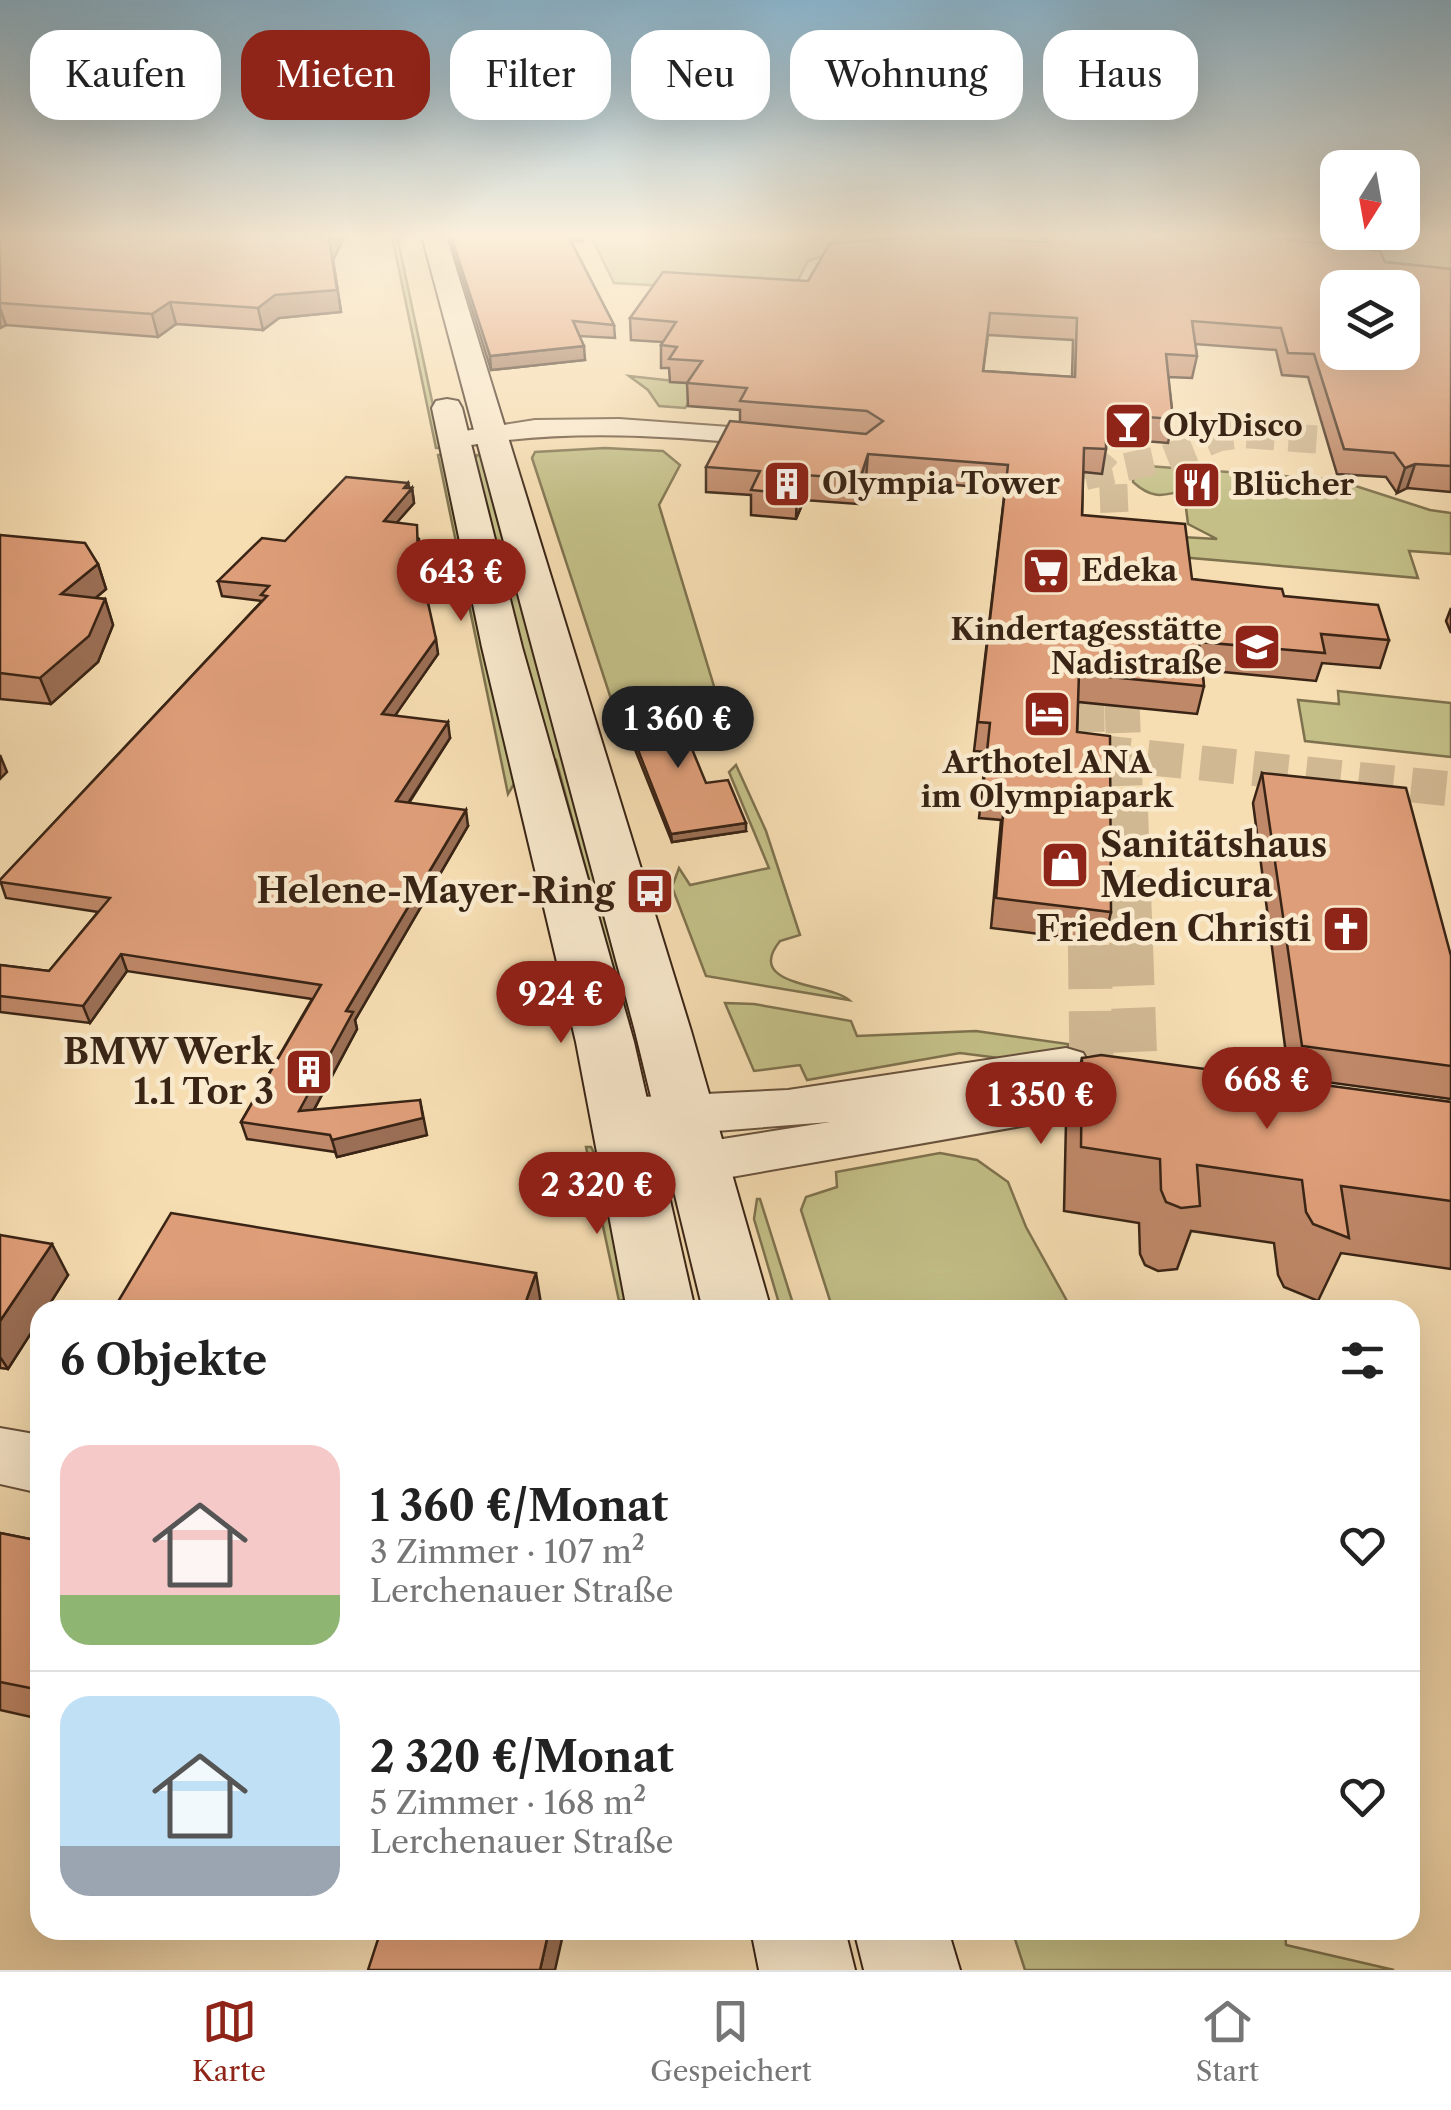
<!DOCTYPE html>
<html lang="de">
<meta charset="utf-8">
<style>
body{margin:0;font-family:"Libre Caslon Text",serif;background:#f6f6f6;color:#222;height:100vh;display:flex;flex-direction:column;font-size:38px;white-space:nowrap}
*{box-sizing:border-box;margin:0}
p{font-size:32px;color:#767676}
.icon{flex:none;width:55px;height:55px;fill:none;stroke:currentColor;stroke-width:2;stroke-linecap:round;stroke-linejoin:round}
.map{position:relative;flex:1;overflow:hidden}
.details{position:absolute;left:30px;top:1300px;width:1390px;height:640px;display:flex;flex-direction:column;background:#fff;border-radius:30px;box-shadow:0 10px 40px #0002}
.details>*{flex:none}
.hud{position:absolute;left:30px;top:30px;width:1392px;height:90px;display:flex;gap:20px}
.needle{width:65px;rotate:191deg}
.controls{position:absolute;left:1320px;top:150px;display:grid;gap:20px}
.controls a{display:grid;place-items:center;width:100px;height:100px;border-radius:20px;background:#fff;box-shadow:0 10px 40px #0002;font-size:50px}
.price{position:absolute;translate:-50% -85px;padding:0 22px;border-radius:35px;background:#8f2418;color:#fff;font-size:32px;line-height:65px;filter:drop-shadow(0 2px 5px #0008)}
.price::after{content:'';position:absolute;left:50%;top:60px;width:30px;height:22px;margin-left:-15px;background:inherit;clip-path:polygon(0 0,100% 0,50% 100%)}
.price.on{background:#222;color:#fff}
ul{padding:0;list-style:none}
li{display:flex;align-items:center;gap:30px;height:250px;padding:0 30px}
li+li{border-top:2px solid #e0e0e0}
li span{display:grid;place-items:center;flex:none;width:280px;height:200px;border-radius:30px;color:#555}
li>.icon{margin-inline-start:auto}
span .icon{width:120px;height:120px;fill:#fffc;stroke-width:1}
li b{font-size:42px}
h2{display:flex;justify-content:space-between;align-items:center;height:120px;padding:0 30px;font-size:42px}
.tag{padding:0 35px;border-radius:30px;background:#fff;box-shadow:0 10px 40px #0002;font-size:35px;line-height:90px}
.tag.on{background:#8f2418;color:#fff}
.dock{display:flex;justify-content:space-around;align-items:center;height:140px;border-top:2px solid #e0e0e0;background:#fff;font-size:28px;color:#767676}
.dock a{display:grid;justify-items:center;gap:5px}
.dock .on{color:#8f2418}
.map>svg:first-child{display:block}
.green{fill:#c3bf87;stroke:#7e724e;stroke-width:2.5}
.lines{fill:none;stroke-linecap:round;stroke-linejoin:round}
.minor-tunnel-far2{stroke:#d0b893;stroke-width:28;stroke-dasharray:28 14;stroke-linecap:butt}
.minor-tunnel-far1{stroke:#d0b893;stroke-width:35;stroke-dasharray:35 18;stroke-linecap:butt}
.minor-tunnel{stroke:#d0b893;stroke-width:44;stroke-dasharray:44 22;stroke-linecap:butt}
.minor-casing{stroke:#68523c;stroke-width:4}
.secondary-casing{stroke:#392415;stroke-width:4}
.minor{fill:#f9e9cd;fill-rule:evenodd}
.secondary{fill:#f9e9cd;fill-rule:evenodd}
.wall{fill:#bf8868;stroke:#392415;stroke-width:2.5;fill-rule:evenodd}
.shaded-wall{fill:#9b6f55;stroke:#392415;stroke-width:2.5}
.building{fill:#de9e79;stroke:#392415;stroke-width:2.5;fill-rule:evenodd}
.labels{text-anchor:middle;stroke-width:9;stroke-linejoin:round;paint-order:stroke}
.far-poi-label{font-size:30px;font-weight:bold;fill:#392415;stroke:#f9e9cd;text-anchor:start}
.poi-label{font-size:35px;font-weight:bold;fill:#392415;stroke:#f9e9cd;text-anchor:end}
</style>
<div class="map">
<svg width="1451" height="1970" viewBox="0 0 1451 1970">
<rect width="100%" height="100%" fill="#f6ddb2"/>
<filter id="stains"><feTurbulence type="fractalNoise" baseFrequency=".002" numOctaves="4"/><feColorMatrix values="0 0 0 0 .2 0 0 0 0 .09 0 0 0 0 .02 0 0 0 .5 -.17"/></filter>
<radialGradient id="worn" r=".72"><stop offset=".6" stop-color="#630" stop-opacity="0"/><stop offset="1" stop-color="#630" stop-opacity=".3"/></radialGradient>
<g class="green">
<polygon points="392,236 397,236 442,448 436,448"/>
<polygon points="591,236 1451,236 1451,281 828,254 808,261 791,293 614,283"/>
<polygon points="629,376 702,384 685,408 659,406 648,390"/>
<polygon points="605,448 663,451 680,465 659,505 723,716 683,701 614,708 532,458 535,452"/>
<polygon points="444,454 517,779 508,794 438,455"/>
<polygon points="477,455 484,456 638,1022 628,1023 556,760 542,748 471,465"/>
<path d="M1134,465l203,15 93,30 21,3v41l-42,-3 9,27 -238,-21 2,-20 35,2 -29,-15 -2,-16 14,-16c-29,-6 -38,16 -67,-10z"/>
<polygon points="1338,691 1451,703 1451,757 1305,741 1298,700 1339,704"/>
<path d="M736,765l30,66 34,104 -20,6c-37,46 50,42 69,59l-143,-24 -34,-89 7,-19 11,17 79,-17 -40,-96z"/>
<polygon points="725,1003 754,1004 851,1021 857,1036 976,1031 1068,1044 1069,1067 960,1053 807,1080 800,1065 754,1071"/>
<polygon points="586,1147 591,1147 603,1170 632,1297 619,1301"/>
<polygon points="940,1153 977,1160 1008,1182 1026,1227 1072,1310 833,1310 801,1210 806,1197 837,1187 836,1172"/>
<polygon points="757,1199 760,1199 795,1310 781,1310 754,1219"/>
<polygon points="1012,1930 1285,1930 1286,1945 1394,1970 1025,1970"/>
</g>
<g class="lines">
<g class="minor-tunnel-far2">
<polyline points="1041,460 1101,466 1113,477 1117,575"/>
<polyline points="1085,476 1167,458 1220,437 1243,434 1403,446 1451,455"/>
</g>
<g class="minor-tunnel-far1">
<polyline points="1117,572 1117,576"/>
<polyline points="1086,644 1088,795"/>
<polyline points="1120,645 1126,812"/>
<polyline points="1095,752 1451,789"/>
</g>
<g class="minor-tunnel">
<polyline points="1126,810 1137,1108"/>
<polyline points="1089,879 1092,1102"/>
</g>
<g class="minor-casing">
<g id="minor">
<path d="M619,419l166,12 13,8 -13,8c-111,-11 -220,-20 -331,1l-13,-8 4,-6 90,-14z"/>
<path d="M1066,1048l17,5 7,12 -7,12 -98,20 82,-13 17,5 8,13 -8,13 -387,68 -89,-24 -7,-14 7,-13 -6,-2 -7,-13 7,-13 18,-6 168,-8zM830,1122l-133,21 -32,-8z"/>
<polygon points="0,1428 40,1435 40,1493 0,1484"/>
</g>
</g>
<g class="secondary-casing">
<g id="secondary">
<polygon points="422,236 446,236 691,1031 771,1310 703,1310 635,1031"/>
<polygon points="447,399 458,401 462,408 522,647 634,1042 695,1310 627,1310 576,1042 482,647 432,408 436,401"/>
<polygon points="751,1930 845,1930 855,1970 759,1970"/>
<polygon points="854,1930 948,1930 960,1970 864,1970"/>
</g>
</g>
<use href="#minor" class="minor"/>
<use href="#secondary" class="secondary"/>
</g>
<g class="wall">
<polygon points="0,236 345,236 333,260 341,312 279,318 263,330 176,324 158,337 6,325 0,328"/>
<polygon points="449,236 582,236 582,241 571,241 614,325 615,338 579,336 585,360 491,370"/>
<path d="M1385,262l66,7v223l-44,-4 -10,5 -11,-16 -49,-3 -29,-97 -26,-2 -6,-25 -81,-6 2,12 -5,22 -24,-1 5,42 -5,24 -62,-5v11l-4,25 -19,-2 -1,43 110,64 92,17 105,44 -9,28 -58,-5 -6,18 -114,-11 2,16 -7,28 -119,-12 -1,30 34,180 -7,30 -113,-14 10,-108 -22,-2 7,-66 -12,-1 31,-262 -139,-11 -8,26 -54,-4 -8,19 -45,-4v-20l-45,-3v-25l34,-45v-12l-52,-4 -1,-23 -17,-1 -1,-14h-8v-23l2,-3 -32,-2 -1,-22 178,-37zM988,335l85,5 -1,37 -89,-6z"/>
<polygon points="408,483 409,488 412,488 414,503 397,522 419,539 420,567 438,654 395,715 450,738 409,803 468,826 355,1020 357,1029 314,1110 427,1135 337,1157 335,1152 247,1139 241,1122 312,999 127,971 90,1023 0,1012 0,965 49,971 98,912 6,898 0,880 262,601 222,596 218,581 285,541"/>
<polygon points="0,535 98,564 106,589 95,598 105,599 113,625 98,662 51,704 0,699"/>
<polygon points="1451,608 1451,633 1446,621"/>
<polygon points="620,704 706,783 746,831 672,842 620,712"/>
<polygon points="1262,773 1451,956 1451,1099 1289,1077 1253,803"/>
<polygon points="1082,1058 1451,1102 1451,1269 1341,1253 1318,1301 1284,1287 1278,1275 1274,1243 1191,1231 1177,1269 1158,1271 1145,1265 1140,1254 1139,1223 1064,1211 1066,1122"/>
<polygon points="0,1235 68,1275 8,1369 0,1368"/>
<polygon points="0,1533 40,1541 40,1719 0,1710"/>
</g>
<g class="shaded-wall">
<polygon points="331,236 345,236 333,260 341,312 279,318 263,330 258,308"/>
<polygon points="565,236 582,236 582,241 566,242"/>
<polygon points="170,302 176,324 158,337 152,314"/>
<polygon points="0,308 6,325 0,328"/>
<polygon points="584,346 585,360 491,370 490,356"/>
<polygon points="868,454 866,478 858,504 860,479"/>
<polygon points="1415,464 1407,488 1397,493 1405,468"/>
<polygon points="805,475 804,500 796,519 797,494"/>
<polygon points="408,483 410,491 412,488 414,503 386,535 384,521"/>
<polygon points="98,564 106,589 70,620 61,594"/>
<polygon points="105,599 113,625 98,662 51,704 40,678"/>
<polygon points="436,639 438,654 385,730 382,714"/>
<polygon points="448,722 450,738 399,817 396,801"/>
<polygon points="0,755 7,772 0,779"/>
<polygon points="466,810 468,826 355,1020 357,1029 304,1128 299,1111 346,1011"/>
<polygon points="746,823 746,831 672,842 671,834"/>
<polygon points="121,954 127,971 90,1023 83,1006"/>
<polygon points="420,1100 427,1135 337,1157 332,1140"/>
<polygon points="52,1244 68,1275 46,1310 40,1310 40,1319 8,1369 0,1357 0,1321"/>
<polygon points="536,1273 542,1310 523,1310"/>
<polygon points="549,1930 564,1930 555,1970 540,1970"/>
</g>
<g class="building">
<polygon points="0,236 331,236 329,239 337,290 275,295 258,308 170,302 152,314 0,303"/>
<polygon points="451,236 568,236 614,325 573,321 584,346 490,356"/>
<path d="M935,236l111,6 1,-6h212l121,15 5,11 66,7v197l-36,-2 -10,4 -11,-15 -50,-4 -30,-95 -26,-1 -7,-25 -89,-7 5,35 -31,-2 7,65 -67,-5v35l-22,-1 -2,67 103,9 7,55 90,10 2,7 94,9 11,35 -68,-6 4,19 -126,-11 5,44 -125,-12 -2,58 33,4 1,176 -115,-14 9,-107 -22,-2 7,-66 -12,-1 30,-257 -140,-11 -8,25 -55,-4 -8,19 -46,-4 9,-19 -54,-4 24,-46 136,13 17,-13 -16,-10 -127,-10 7,-13 -60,-5 15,-22 -33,-2 8,-12 -16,-2 15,-23 -46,-4 33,-46 145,9 22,-38zM1338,288h64v64h-64zM990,313l87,5 -2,59 -92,-6z"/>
<polygon points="346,477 408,483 404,488 412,488 384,521 417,525 418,557 436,639 382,714 448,722 396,801 466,810 346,1011 353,1012 299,1111 420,1100 423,1118 332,1140 330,1135 241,1122 321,985 121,954 83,1006 0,996 0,965 49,971 110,898 0,882 0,880 267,596 261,595 269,586 218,581 262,538 285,541"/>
<polygon points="0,535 85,543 98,564 61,594 105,599 89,636 40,678 0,673"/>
<polygon points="671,698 706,783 728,780 746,823 671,834 620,704"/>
<polygon points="1262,773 1406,788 1451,956 1451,1066 1302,1046"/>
<polygon points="1101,1055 1451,1102 1451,1201 1341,1186 1349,1238 1313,1224 1306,1212 1302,1180 1197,1165 1200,1206 1181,1208 1166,1202 1161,1190 1160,1159 1081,1147 1082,1058"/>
<polygon points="171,1213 536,1273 523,1310 113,1310"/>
<polygon points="0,1235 52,1244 0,1321"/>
<polygon points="0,1533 40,1541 40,1690 0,1682"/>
<polygon points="381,1930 549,1930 540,1970 368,1970"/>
</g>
<linearGradient id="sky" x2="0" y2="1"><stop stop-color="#8ab7d1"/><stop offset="0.46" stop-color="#fbf0dc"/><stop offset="1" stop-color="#fbf0dc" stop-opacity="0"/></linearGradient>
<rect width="1451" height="512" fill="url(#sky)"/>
<defs>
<g id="bar-square" transform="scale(2.5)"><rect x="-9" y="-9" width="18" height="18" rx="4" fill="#8f2418" stroke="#f9e9cd"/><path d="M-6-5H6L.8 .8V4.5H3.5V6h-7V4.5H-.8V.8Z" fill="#fff"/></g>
<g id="building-square" transform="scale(2.5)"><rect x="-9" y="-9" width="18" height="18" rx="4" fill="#8f2418" stroke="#f9e9cd"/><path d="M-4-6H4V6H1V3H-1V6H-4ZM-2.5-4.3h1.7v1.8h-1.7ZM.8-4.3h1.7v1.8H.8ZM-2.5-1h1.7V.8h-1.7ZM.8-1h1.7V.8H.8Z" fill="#fff"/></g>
<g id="restaurant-square" transform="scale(2.5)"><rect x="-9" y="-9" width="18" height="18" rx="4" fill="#8f2418" stroke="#f9e9cd"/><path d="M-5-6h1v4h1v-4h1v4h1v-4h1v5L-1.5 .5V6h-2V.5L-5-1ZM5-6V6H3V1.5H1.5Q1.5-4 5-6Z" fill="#fff"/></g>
<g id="supermarket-square" transform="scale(2.5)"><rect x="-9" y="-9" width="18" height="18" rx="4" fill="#8f2418" stroke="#f9e9cd"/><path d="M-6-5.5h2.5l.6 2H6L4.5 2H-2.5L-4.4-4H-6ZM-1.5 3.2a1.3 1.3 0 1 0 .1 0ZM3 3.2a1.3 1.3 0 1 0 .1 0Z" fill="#fff"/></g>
<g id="school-square" transform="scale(2.5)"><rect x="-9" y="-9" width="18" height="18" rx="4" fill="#8f2418" stroke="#f9e9cd"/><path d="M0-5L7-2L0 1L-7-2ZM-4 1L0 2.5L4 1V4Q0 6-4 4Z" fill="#fff"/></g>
<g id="hotel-square" transform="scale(2.5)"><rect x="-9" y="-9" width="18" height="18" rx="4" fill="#8f2418" stroke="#f9e9cd"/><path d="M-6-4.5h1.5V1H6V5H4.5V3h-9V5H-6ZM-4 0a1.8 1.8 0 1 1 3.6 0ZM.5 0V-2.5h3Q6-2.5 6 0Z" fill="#fff"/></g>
<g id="shop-square" transform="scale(2.5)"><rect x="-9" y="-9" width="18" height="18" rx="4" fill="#8f2418" stroke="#f9e9cd"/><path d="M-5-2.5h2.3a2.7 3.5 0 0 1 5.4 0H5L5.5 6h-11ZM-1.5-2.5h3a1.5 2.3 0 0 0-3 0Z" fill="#fff"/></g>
<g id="bus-square" transform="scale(2.5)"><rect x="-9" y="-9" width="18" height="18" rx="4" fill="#8f2418" stroke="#f9e9cd"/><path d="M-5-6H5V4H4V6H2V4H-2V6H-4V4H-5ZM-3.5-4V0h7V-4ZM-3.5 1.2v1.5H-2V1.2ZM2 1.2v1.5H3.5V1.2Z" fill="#fff"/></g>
<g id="church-square" transform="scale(2.5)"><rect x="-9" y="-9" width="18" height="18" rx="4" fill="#8f2418" stroke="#f9e9cd"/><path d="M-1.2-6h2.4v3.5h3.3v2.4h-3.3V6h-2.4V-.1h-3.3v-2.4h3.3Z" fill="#fff"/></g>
</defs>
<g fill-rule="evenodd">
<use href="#bar-square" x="1128" y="426"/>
<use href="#building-square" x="787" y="484"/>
<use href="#restaurant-square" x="1197" y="485"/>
<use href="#supermarket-square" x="1046" y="571"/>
<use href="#school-square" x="1257" y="647"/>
<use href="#hotel-square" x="1047" y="714"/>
<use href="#shop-square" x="1065" y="865"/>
<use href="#bus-square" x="650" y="891"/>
<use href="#church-square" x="1346" y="929"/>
<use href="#building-square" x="309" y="1072"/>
</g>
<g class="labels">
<g class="far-poi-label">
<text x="1163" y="436">OlyDisco</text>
<text x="822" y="494">Olympia Tower</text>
<text x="1232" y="495">Blücher</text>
<text x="1081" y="581">Edeka</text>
<text x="1222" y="640" text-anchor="end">Kindertagesstätte<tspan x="1222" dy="34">Nadistraße</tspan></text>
<text x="1047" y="773" text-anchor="middle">Arthotel ANA<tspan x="1047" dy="34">im Olympiapark</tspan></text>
</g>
<g class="poi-label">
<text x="1100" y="857" text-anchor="start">Sanitätshaus<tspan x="1100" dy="40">Medicura</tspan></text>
<text x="615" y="903">Helene-Mayer-Ring</text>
<text x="1311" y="941">Frieden Christi</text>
<text x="274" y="1064">BMW Werk<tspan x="274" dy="40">1.1 Tor 3</tspan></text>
</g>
</g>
<rect width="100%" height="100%" filter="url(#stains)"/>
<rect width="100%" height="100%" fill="url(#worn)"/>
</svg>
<div class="controls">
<a><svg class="needle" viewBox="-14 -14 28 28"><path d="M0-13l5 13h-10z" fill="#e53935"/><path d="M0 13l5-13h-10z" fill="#767676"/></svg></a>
<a><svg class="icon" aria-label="layers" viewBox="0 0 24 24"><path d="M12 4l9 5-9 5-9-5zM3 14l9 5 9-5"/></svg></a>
</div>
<b class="price" style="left:461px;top:624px">643 €</b>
<b class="price on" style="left:678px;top:771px">1 360 €</b>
<b class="price" style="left:561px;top:1046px">924 €</b>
<b class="price" style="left:1267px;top:1132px">668 €</b>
<b class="price" style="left:1041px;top:1147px">1 350 €</b>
<b class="price" style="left:597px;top:1237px">2 320 €</b>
<div class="hud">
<a class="tag">Kaufen</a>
<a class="tag on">Mieten</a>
<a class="tag">Filter</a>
<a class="tag">Neu</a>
<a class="tag">Wohnung</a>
<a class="tag">Haus</a>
</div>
<section class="details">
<h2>6 Objekte<svg class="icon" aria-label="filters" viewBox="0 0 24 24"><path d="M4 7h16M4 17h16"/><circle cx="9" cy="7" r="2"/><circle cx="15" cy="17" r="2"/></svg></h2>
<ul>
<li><span style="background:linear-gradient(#f6c9c9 75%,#8fb573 0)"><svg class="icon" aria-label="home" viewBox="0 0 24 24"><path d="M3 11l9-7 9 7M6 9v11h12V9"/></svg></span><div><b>1 360 €/Monat</b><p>3 Zimmer · 107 m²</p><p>Lerchenauer Straße</p></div><svg class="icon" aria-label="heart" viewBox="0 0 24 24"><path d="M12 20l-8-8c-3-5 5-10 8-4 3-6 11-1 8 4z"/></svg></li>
<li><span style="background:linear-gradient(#bfe0f5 75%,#9aa5b1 0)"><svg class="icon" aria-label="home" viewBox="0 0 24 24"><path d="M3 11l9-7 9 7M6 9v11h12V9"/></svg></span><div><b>2 320 €/Monat</b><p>5 Zimmer · 168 m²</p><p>Lerchenauer Straße</p></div><svg class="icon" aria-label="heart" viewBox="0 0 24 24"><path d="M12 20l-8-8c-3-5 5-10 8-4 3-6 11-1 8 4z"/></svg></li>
</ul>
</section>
</div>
<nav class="dock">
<a class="on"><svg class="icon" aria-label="map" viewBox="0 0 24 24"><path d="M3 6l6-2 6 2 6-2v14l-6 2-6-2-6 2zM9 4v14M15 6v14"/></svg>Karte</a>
<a><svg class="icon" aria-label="saved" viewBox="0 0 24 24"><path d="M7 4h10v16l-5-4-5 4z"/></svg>Gespeichert</a>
<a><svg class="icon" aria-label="home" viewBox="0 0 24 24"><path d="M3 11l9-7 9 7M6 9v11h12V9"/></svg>Start</a>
</nav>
